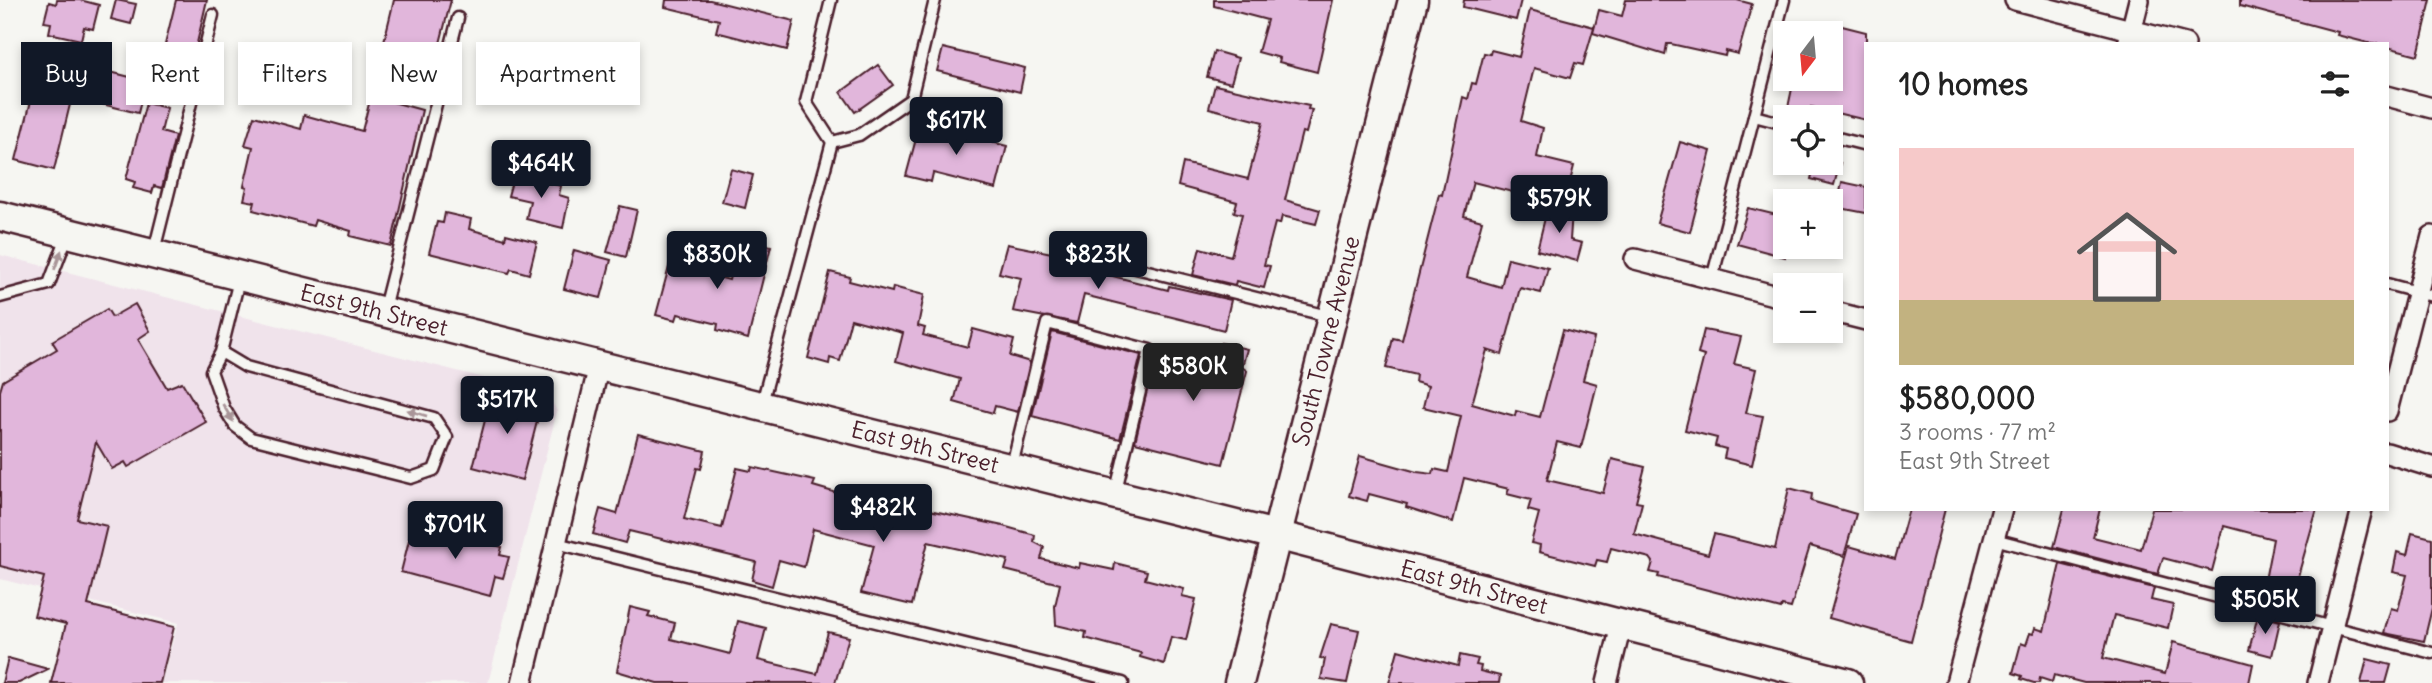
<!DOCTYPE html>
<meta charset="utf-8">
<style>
body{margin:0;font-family:Delius,sans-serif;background:#f2f2f2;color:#222;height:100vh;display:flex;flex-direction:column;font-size:26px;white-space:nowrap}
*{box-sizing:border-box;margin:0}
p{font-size:23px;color:#767676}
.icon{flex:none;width:38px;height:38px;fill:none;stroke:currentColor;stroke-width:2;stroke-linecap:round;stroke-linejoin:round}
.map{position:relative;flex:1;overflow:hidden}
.panel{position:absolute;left:1864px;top:42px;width:525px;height:469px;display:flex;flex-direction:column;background:#fff;border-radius:0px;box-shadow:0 4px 10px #0003}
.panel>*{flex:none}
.hud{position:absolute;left:21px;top:42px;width:665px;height:63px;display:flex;gap:14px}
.needle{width:46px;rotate:196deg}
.tools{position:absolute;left:1773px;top:21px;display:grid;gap:14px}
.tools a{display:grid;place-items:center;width:70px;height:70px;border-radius:0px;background:#fff;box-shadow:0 4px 10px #0003;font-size:35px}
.price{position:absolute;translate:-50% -60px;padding:0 16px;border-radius:7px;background:#111827;color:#fff;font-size:23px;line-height:46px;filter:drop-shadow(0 2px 4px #0008)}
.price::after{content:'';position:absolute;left:50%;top:42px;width:21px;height:16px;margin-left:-10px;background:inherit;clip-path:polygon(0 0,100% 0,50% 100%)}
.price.selected{background:#222;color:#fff}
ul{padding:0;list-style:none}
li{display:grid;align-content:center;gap:14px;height:371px;padding:0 35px}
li+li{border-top:2px solid #e0e0e0}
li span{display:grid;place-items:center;height:217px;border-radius:0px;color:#555}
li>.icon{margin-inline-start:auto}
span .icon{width:126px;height:126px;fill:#fffc;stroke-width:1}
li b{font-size:30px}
h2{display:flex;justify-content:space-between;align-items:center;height:84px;padding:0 35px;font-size:30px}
.chip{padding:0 24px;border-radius:0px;background:#fff;box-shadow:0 4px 10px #0003;font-size:24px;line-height:63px}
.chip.selected{background:#111827;color:#fff}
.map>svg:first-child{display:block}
.built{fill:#f0e3eb}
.building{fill:#e1b6db;stroke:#4a1f2b;stroke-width:2}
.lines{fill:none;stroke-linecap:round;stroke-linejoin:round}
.lane-casing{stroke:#4a1f2b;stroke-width:15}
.street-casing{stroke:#4a1f2b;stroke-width:24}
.secondary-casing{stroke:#4a1f2b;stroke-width:33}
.lane{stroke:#f6f6f2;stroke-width:10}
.street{stroke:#f6f6f2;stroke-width:19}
.secondary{stroke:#f6f6f2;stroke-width:28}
.oneway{fill:#a99598}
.labels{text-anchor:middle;stroke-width:6;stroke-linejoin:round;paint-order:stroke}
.street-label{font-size:23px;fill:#4a1f2b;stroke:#f6f6f2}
</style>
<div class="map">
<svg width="2432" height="683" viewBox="0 0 2432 683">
<rect width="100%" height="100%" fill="#f6f6f2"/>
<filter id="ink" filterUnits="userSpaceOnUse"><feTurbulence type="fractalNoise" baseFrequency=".0143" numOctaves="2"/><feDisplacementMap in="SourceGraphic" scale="14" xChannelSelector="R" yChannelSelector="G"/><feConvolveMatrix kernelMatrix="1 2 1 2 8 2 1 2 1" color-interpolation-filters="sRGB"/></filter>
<g filter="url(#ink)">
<polygon class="built" points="0,255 536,391 552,402 557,411 488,683 161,683 178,623 0,579"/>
<g class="building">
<polygon points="57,0 80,0 99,5 93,29 84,27 81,40 49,33 51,23 44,22 49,2 56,4"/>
<polygon points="116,0 136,4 131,24 111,19"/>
<polygon points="176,0 207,0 194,56 184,53 179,74 159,69"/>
<polygon points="394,0 451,0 432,75 379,62"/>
<polygon points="666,0 710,0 794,21 787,50 716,32 719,20 665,7"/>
<polygon points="1214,0 1333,0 1317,72 1279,62 1280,58 1258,52 1267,20 1214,6"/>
<polygon points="1464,0 1521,0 1516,20 1463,7"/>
<polygon points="1626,0 1737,0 1752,4 1738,54 1726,51 1725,56 1671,44 1667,44 1665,55 1593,33 1599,10 1622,16"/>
<polygon points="2240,0 2431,0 2418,55 2387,47 2387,44 2372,44 2337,35 2338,32 2240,6"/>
<polygon points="1530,10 1594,27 1583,65 1575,63 1570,78 1534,68 1521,121 1543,128 1537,157 1574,166 1564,205 1473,182 1464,216 1482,221 1467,277 1501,287 1508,258 1548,268 1541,293 1520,288 1502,355 1487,350 1472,404 1515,416 1516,411 1540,417 1563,330 1594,338 1583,380 1597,384 1581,448 1557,442 1547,480 1603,493 1612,459 1645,467 1636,502 1642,503 1634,534 1708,554 1714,534 1775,549 1789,488 1812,494 1811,501 1856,514 1844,556 1810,546 1791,608 1782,606 1781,609 1658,577 1659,574 1650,572 1653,562 1650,558 1611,548 1607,562 1597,560 1595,566 1539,552 1540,545 1531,543 1539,513 1528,510 1531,500 1507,494 1509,489 1464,478 1453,522 1406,507 1407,504 1369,494 1367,501 1349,496 1360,456 1417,472 1433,474 1434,469 1448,472 1461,416 1423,407 1428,386 1415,382 1416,375 1386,368 1393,338 1402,340 1439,194 1442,195 1463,97 1468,99 1472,83 1476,84 1484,53 1490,54 1491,50 1519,57"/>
<polygon points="1830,23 1866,32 1866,120 1811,107 1807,117 1786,117 1794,79 1830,79"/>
<polygon points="943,48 1025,68 1020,92 937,71"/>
<polygon points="298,49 329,57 322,83 292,75"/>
<polygon points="1214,51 1238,58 1231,83 1207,77"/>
<polygon points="878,65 893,85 855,112 841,92"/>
<polygon points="86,66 146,81 138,113 78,98"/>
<polygon points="43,75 75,84 54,170 16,160 32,97 37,98"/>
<polygon points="1215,85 1309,106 1308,109 1312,110 1306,133 1302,132 1285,200 1320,210 1316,224 1282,216 1280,224 1275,223 1264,265 1270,266 1264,288 1236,281 1235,285 1193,275 1200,248 1231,256 1242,214 1234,212 1237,202 1178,186 1183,163 1248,179 1263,122 1209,108"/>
<polygon points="371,96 422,110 391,246 350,236 351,231 315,220 313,226 253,210 255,202 244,200 247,187 244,186 253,147 245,145 254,116 301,129 304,115 362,131"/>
<polygon points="146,103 167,108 161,132 175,136 162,188 154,186 152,193 133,188 135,182 126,179"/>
<polygon points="920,124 1007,146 996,189 933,173 931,182 906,176"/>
<polygon points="1680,142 1711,151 1690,232 1657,223"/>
<polygon points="1815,163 1840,163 1834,185 1811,179"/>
<polygon points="731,169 753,175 745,208 722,202"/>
<polygon points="514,174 561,186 559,195 569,198 563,228 526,219 530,201 508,196"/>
<polygon points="1842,182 1866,187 1866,213 1840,208 1841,203 1838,203"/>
<polygon points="620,206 637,210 626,257 607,252"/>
<polygon points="1548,206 1572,211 1570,240 1582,243 1577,261 1537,250"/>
<polygon points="1748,208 1785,217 1785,257 1737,244"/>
<polygon points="445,213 471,219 469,229 505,239 506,234 537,242 529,274 511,269 509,273 429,253 437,222 443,223"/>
<polygon points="740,238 771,246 748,339 717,330 718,324 678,314 676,320 656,315 672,256 698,263 696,271 729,280"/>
<polygon points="1007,244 1067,256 1065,264 1168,290 1169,286 1231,300 1224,330 1084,295 1077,323 1013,311 1021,278 999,273"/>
<polygon points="574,250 611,260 601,298 564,289"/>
<polygon points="830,272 850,277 849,281 892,292 893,287 924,295 918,326 925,328 923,335 968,347 973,329 1014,340 1010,356 1030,362 1018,412 995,406 993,413 954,402 960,379 896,361 903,333 851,319 840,361 830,358 829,364 808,358"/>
<polygon points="135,304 150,331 138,339 167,388 182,382 206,422 128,467 125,462 112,469 96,442 77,519 107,526 88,605 174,627 160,683 51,683 66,624 34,616 44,577 0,566 0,391 3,381 57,349 52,341 107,309 112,317"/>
<polygon points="1704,330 1741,337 1734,364 1756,369 1746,413 1763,416 1752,465 1724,458 1726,449 1715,446 1717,438 1685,430 1704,356 1698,354"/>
<polygon points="1052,332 1141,355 1120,439 1032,416"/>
<polygon points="1221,343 1247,349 1242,367 1247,371 1223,464 1135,442 1157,348 1216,364"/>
<polygon points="492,393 541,406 522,480 473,467"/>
<polygon points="638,434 705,451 701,469 697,468 684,519 722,528 737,468 751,471 752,467 815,481 813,486 847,496 849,490 872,496 870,501 904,510 906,505 1003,526 1035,535 1034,542 1044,547 1041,559 1079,568 1080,563 1114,570 1115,563 1147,571 1145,579 1184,589 1182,596 1196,599 1186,640 1171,637 1164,664 1140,657 1141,653 1085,638 1086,632 1056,625 1055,606 1060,584 1005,570 1008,560 928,542 912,605 861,593 874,545 813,529 804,567 779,560 772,586 752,580 756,562 629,531 625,543 593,534 600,509 617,514"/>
<polygon points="1909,509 1945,509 1911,641 1829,618 1849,546 1895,559"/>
<polygon points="2064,509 2100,509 2093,537 2141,549 2152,509 2317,509 2289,608 2261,601 2273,539 2224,526 2212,571 2163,558 2158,574 2054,547"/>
<polygon points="428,529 502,547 500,555 509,557 503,578 495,576 490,596 401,572 411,532 426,535"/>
<polygon points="2412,533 2432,538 2432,608 2424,641 2384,633 2391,608 2398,610 2407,575 2393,572 2397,552 2407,555"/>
<polygon points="2060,564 2154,588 2151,600 2173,605 2168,628 2114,615 2103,658 2165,674 2173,642 2253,664 2249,683 2084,683 2054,675 2052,682 2040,678 2039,683 2034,683 2021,679 2022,676 2013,673 2021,643 2026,645 2030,633 2033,634 2035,628 2044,631"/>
<polygon points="630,607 650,612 648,616 675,623 671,639 730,654 738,621 766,628 758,660 817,674 828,632 849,637 835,683 657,683 617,671"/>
<polygon points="2258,615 2280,621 2272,656 2249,650"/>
<polygon points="1331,624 1359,630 1347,683 1321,679 1325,659 1320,658"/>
<polygon points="1398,650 1458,666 1460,655 1478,659 1476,665 1481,666 1480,671 1500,676 1499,683 1389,683"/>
<polygon points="8,658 48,669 19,683 2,683"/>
<polygon points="2367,659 2391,665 2386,683 2361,683"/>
</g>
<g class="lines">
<g class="lane-casing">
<g id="lane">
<polyline points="1754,116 1785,124"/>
<polyline points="1830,136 1866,145"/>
<polyline points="832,142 859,135 911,99 935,0"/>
<polyline points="154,251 213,15"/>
<polyline points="1108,261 1332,317"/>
<polyline points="1712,279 1784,0"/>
<polyline points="2387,284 2432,296"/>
<polyline points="0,297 49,284 68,234"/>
<polyline points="384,308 458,18"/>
<polyline points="221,352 246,367 434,418 447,437 434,470 411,478 251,438 235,426 224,408 211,371 221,352 239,280"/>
<polyline points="762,403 832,142 806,102 831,0"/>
<polyline points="1012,465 1047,323 1150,350 1115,494"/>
<polyline points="1994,539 2432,653"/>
<polyline points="556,543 1123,683"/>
</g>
</g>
<g class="street-casing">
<g id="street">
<polyline points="2015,0 2185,44"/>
<polyline points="2128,44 2139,0"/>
<polyline points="2387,96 2432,108"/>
<polyline points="1635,259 1785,298"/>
<polyline points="1830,311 1866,320"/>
<polyline points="2387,411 2432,236"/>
<polyline points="2387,453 2432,467"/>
<polyline points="522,683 599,366"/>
<polyline points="1607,683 1621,626"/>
<polyline points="1956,683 2002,509"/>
<polyline points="2318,683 2362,509"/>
</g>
</g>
<g class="secondary-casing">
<g id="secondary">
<polyline points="0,216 1276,535 1848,683"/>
<polyline points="1239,683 1413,0"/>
</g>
</g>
<use href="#lane" class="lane"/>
<use href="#street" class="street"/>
<use href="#secondary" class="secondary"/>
</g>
<defs><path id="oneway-solid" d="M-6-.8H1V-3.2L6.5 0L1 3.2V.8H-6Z" transform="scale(1.75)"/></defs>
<g class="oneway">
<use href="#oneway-solid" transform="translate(58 260) rotate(-70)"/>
<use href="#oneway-solid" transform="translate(228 413) rotate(59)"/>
<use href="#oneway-solid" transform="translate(417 413) rotate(-163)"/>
</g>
</g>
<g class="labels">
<g class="street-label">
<text transform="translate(374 310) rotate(14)" y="8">East 9th Street</text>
<text transform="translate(1326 341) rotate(-76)" y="8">South Towne Avenue</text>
<text transform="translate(925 447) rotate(14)" y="8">East 9th Street</text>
<text transform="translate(1474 587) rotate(15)" y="8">East 9th Street</text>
</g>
</g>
</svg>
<div class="tools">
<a><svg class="needle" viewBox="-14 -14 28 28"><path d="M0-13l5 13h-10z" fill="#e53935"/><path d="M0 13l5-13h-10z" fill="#767676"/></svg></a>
<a><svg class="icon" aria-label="locate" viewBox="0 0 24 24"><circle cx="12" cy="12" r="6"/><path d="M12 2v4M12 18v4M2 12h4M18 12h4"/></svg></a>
<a>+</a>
<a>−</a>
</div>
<b class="price" style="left:956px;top:157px">$617K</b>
<b class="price" style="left:541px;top:200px">$464K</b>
<b class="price" style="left:1559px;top:235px">$579K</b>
<b class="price" style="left:717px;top:291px">$830K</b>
<b class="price" style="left:1098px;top:291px">$823K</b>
<b class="price selected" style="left:1193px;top:403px">$580K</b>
<b class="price" style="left:507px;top:436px">$517K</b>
<b class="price" style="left:883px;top:544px">$482K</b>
<b class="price" style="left:455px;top:561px">$701K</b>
<b class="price" style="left:2265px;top:636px">$505K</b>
<div class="hud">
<a class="chip selected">Buy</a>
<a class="chip">Rent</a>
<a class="chip">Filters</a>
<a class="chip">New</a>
<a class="chip">Apartment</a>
</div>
<section class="panel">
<h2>10 homes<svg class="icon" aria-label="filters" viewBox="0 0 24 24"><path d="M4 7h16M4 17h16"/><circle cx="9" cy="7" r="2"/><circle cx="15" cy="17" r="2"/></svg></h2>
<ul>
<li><span style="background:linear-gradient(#f6c9c9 70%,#c2b280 0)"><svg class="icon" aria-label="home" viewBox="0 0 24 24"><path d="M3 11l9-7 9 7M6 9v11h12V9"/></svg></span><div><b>$580,000</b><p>3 rooms · 77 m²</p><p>East 9th Street</p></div></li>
</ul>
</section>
</div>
